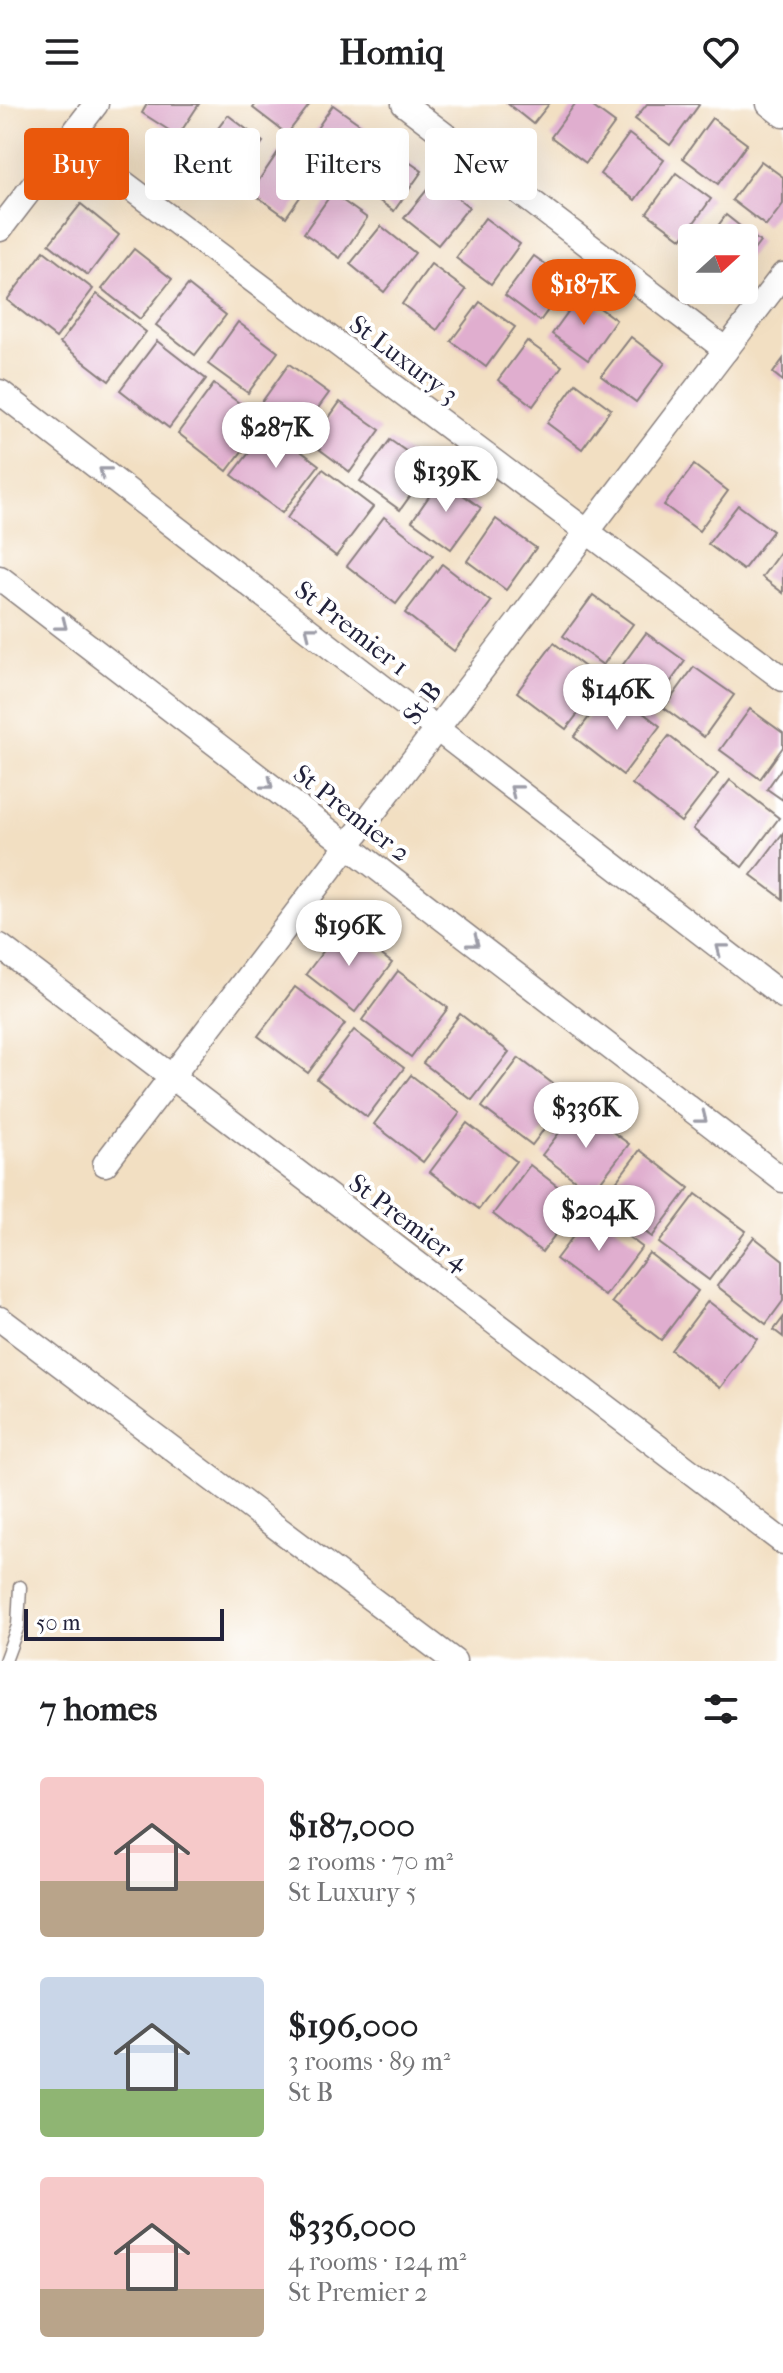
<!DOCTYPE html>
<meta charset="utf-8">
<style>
body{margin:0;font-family:"IM FELL French Canon",serif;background:#f6f6f6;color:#202124;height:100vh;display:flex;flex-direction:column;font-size:30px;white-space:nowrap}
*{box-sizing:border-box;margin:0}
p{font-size:26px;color:#757577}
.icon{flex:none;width:44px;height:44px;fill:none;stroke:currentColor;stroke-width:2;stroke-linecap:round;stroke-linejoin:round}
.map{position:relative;height:1557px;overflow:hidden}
.panel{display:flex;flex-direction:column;background:#fff;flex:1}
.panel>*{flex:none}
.banner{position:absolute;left:24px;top:24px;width:736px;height:72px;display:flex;gap:16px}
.needle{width:52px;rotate:69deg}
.fabs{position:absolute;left:678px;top:120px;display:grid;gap:16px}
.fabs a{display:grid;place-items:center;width:80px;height:80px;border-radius:8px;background:#fff;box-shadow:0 8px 32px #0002;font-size:40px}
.scale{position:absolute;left:24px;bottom:20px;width:200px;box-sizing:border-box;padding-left:8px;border:4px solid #22223b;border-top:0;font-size:22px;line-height:28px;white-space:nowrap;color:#22223b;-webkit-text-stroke:6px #fff;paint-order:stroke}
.price{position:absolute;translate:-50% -68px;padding:0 18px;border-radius:28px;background:#fff;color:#222;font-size:26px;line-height:52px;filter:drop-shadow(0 2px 4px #0008)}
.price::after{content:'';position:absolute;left:50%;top:48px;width:24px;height:18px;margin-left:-12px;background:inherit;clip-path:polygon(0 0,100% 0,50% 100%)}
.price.selected{background:#ea580c;color:#fff}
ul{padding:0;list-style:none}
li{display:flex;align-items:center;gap:24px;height:200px;padding:0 40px}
li span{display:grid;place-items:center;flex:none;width:224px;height:160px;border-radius:8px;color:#555}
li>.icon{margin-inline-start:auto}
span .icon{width:96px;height:96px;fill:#fffc;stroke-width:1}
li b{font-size:34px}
h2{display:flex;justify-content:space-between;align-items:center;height:96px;padding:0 40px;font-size:34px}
.chip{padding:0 28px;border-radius:8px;background:#fff;box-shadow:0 8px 32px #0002;font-size:28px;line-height:72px}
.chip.selected{background:#ea580c;color:#fff}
header{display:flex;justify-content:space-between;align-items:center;height:104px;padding:0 40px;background:#fff;font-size:36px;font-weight:700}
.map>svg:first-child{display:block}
.building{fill:#e0aecf}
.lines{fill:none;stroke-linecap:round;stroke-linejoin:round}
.lane-casing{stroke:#8a807e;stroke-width:15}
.street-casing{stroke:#8a807e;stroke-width:27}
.lane{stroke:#fff;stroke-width:12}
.street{stroke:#fff;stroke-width:24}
.oneway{stroke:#9c9ca7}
.labels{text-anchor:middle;stroke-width:8;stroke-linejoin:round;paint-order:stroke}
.street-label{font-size:26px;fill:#22223b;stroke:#fff}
</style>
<header><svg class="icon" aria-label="menu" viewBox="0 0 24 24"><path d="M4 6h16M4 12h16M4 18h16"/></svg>Homiq<svg class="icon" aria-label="heart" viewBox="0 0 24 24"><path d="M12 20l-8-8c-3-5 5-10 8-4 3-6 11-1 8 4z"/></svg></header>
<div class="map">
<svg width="783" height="1557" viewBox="0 0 783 1557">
<rect width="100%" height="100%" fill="#fff"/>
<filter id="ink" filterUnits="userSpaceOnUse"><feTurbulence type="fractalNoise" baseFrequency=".0125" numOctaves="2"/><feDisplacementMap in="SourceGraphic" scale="16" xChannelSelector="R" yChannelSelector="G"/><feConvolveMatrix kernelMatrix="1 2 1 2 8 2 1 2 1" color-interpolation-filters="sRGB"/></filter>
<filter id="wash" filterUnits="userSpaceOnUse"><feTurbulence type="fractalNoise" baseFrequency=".006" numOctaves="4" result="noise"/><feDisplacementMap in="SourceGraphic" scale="32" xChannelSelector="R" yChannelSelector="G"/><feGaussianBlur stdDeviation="1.8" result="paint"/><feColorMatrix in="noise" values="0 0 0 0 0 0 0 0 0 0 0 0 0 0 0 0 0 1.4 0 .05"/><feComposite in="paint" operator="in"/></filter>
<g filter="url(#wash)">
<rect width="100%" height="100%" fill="#f2dfc2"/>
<g id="blocks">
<g class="building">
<polygon points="147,0 199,0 178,32 142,9"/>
<polygon points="256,0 310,0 287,30 253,4"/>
<polygon points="508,0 549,0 533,20"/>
<polygon points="575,0 589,0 615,19 586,59 551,33"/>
<polygon points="647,0 697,0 699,1 670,41 635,15"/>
<polygon points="333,1 368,26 340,67 305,42"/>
<polygon points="228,11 263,38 233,77 198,51"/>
<polygon points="712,14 747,40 718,80 683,54"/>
<polygon points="629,30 664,56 635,96 600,70"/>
<polygon points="386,42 422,67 394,107 358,82"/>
<polygon points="278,48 314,73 286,113 251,88"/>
<polygon points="761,57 783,73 783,100 766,122 732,96"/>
<polygon points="676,69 711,95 682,135 647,109"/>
<polygon points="435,76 469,103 438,141 404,114"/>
<polygon points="332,89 367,114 340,154 304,129"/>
<polygon points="81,100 119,131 88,171 49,140"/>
<polygon points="726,111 760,138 744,159 744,134 709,134"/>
<polygon points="485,114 520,140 491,180 456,154"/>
<polygon points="381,122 415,149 384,188 350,160"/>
<polygon points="134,145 172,175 140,215 102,185"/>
<polygon points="44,147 93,185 56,234 7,196"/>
<polygon points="534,152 569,177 540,217 505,191"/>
<polygon points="431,160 466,186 437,226 402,200"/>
<polygon points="188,181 226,211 195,251 156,221"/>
<polygon points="97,190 146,228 109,277 60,239"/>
<polygon points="581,190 616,216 588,256 552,230"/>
<polygon points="480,198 515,223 486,263 451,237"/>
<polygon points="238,218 278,248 248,289 208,260"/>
<polygon points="631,233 665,259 636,298 601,272"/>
<polygon points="157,237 206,275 169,324 120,286"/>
<polygon points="527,237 562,262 533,302 498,276"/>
<polygon points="783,255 783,277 773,269"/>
<polygon points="289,260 329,289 299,330 259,302"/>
<polygon points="576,279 611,305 582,345 547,319"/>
<polygon points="214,280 264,318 227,367 178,329"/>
<polygon points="340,298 380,326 350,368 311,339"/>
<polygon points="269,323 319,361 282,409 232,371"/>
<polygon points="390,336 430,364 400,406 360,377"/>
<polygon points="694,361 728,387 699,427 664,401"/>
<polygon points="323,365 373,403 336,452 287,414"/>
<polygon points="441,375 481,404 451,445 412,417"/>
<polygon points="738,401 773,427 743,466 708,440"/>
<polygon points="384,413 433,451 396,500 347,462"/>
<polygon points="496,415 536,444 506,486 467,457"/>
<polygon points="783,444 783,489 762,473"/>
<polygon points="442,460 491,498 454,547 405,509"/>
<polygon points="593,491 633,520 603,561 563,532"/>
<polygon points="646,529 685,557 656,599 616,570"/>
<polygon points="554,539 603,577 566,625 517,588"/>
<polygon points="694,563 734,591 704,633 664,604"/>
<polygon points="611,584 660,622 623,671 574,633"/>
<polygon points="750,605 783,629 783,643 760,675 720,646"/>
<polygon points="669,632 718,670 681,718 632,680"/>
<polygon points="783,662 783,696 767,685"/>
<polygon points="730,676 779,714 742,763 693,725"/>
<polygon points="783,729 783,795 751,771"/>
<polygon points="343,821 392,859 355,908 306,870"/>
<polygon points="398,867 448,904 411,953 362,916"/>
<polygon points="295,883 345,920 308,969 258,932"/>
<polygon points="460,910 509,948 472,996 423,959"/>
<polygon points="354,926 404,964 367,1013 317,975"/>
<polygon points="519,954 569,992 532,1041 482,1003"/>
<polygon points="411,971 460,1009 423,1058 374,1020"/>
<polygon points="579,1003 629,1040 592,1089 542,1051"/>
<polygon points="467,1019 516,1057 479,1105 430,1068"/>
<polygon points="640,1046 689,1084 652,1133 603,1095"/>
<polygon points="530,1061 579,1099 542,1148 493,1110"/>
<polygon points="696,1090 746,1127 709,1176 659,1139"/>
<polygon points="593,1106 642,1143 605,1192 556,1155"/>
<polygon points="754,1133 783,1156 783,1197 766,1220 717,1182"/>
<polygon points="649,1149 698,1187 661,1236 612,1198"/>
<polygon points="708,1197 757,1235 720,1284 671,1246"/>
<polygon points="783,1214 783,1233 774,1226"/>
</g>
</g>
</g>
<g filter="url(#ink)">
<use href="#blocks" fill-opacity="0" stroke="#8a807e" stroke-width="2"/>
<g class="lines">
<g class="lane-casing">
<polyline id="lane" points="5,1557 18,1522 20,1483"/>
</g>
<g class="street-casing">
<g id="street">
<polyline points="404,0 726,246"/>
<polyline points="769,0 783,11"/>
<polyline points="68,37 783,575"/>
<polyline points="0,125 96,0"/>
<polyline points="0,288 783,892"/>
<polyline points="0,474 783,1076"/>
<polyline points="0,842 783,1438"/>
<polyline points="105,1060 783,171"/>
<polyline points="0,1215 454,1557"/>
</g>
</g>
<use href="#lane" class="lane"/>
<use href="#street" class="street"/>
</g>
<defs><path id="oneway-chevron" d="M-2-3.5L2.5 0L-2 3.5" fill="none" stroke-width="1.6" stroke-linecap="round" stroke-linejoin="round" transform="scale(2)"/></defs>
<g class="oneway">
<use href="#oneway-chevron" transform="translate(104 368) rotate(-142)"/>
<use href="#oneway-chevron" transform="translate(62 521) rotate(38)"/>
<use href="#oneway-chevron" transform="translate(310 527) rotate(-142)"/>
<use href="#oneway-chevron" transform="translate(268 680) rotate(38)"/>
<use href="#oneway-chevron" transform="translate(515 686) rotate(-142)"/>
<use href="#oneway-chevron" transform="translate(474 838) rotate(38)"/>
<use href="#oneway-chevron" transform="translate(721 845) rotate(-142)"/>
<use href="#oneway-chevron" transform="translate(702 1014) rotate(38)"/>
</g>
</g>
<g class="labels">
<g class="street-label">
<text transform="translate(404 255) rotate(37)" y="9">St Luxury 3</text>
<text transform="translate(352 524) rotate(38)" y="9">St Premier 1</text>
<text transform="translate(422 599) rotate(-53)" y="9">St B</text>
<text transform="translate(352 709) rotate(38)" y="9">St Premier 2</text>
<text transform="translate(409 1118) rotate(37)" y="9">St Premier 4</text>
</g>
</g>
</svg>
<div class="fabs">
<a><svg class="needle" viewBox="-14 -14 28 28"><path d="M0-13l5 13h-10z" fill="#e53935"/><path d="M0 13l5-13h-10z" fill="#757577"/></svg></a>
</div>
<div class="scale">50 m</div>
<b class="price selected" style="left:584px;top:223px">$187K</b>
<b class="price" style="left:276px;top:366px">$287K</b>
<b class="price" style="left:446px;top:410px">$139K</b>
<b class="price" style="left:617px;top:628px">$146K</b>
<b class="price" style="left:349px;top:864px">$196K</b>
<b class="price" style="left:586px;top:1046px">$336K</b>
<b class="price" style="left:599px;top:1149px">$204K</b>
<div class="banner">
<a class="chip selected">Buy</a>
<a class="chip">Rent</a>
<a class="chip">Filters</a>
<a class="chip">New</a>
</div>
</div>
<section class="panel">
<h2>7 homes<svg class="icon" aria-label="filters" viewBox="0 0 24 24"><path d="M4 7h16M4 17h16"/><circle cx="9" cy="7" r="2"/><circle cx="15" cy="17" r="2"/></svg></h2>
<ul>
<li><span style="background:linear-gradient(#f6c9c9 65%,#b9a48a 0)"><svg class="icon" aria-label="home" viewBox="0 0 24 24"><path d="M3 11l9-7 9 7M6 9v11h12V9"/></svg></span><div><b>$187,000</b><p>2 rooms · 70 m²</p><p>St Luxury 5</p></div></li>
<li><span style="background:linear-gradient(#c9d6e8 70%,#8fb573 0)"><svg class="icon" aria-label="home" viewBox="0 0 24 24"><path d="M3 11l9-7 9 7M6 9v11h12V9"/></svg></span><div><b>$196,000</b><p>3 rooms · 89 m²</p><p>St B</p></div></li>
<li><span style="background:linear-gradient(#f6c9c9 70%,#b9a48a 0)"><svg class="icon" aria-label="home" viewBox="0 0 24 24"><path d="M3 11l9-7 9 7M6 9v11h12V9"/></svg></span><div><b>$336,000</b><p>4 rooms · 124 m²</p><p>St Premier 2</p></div></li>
</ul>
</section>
